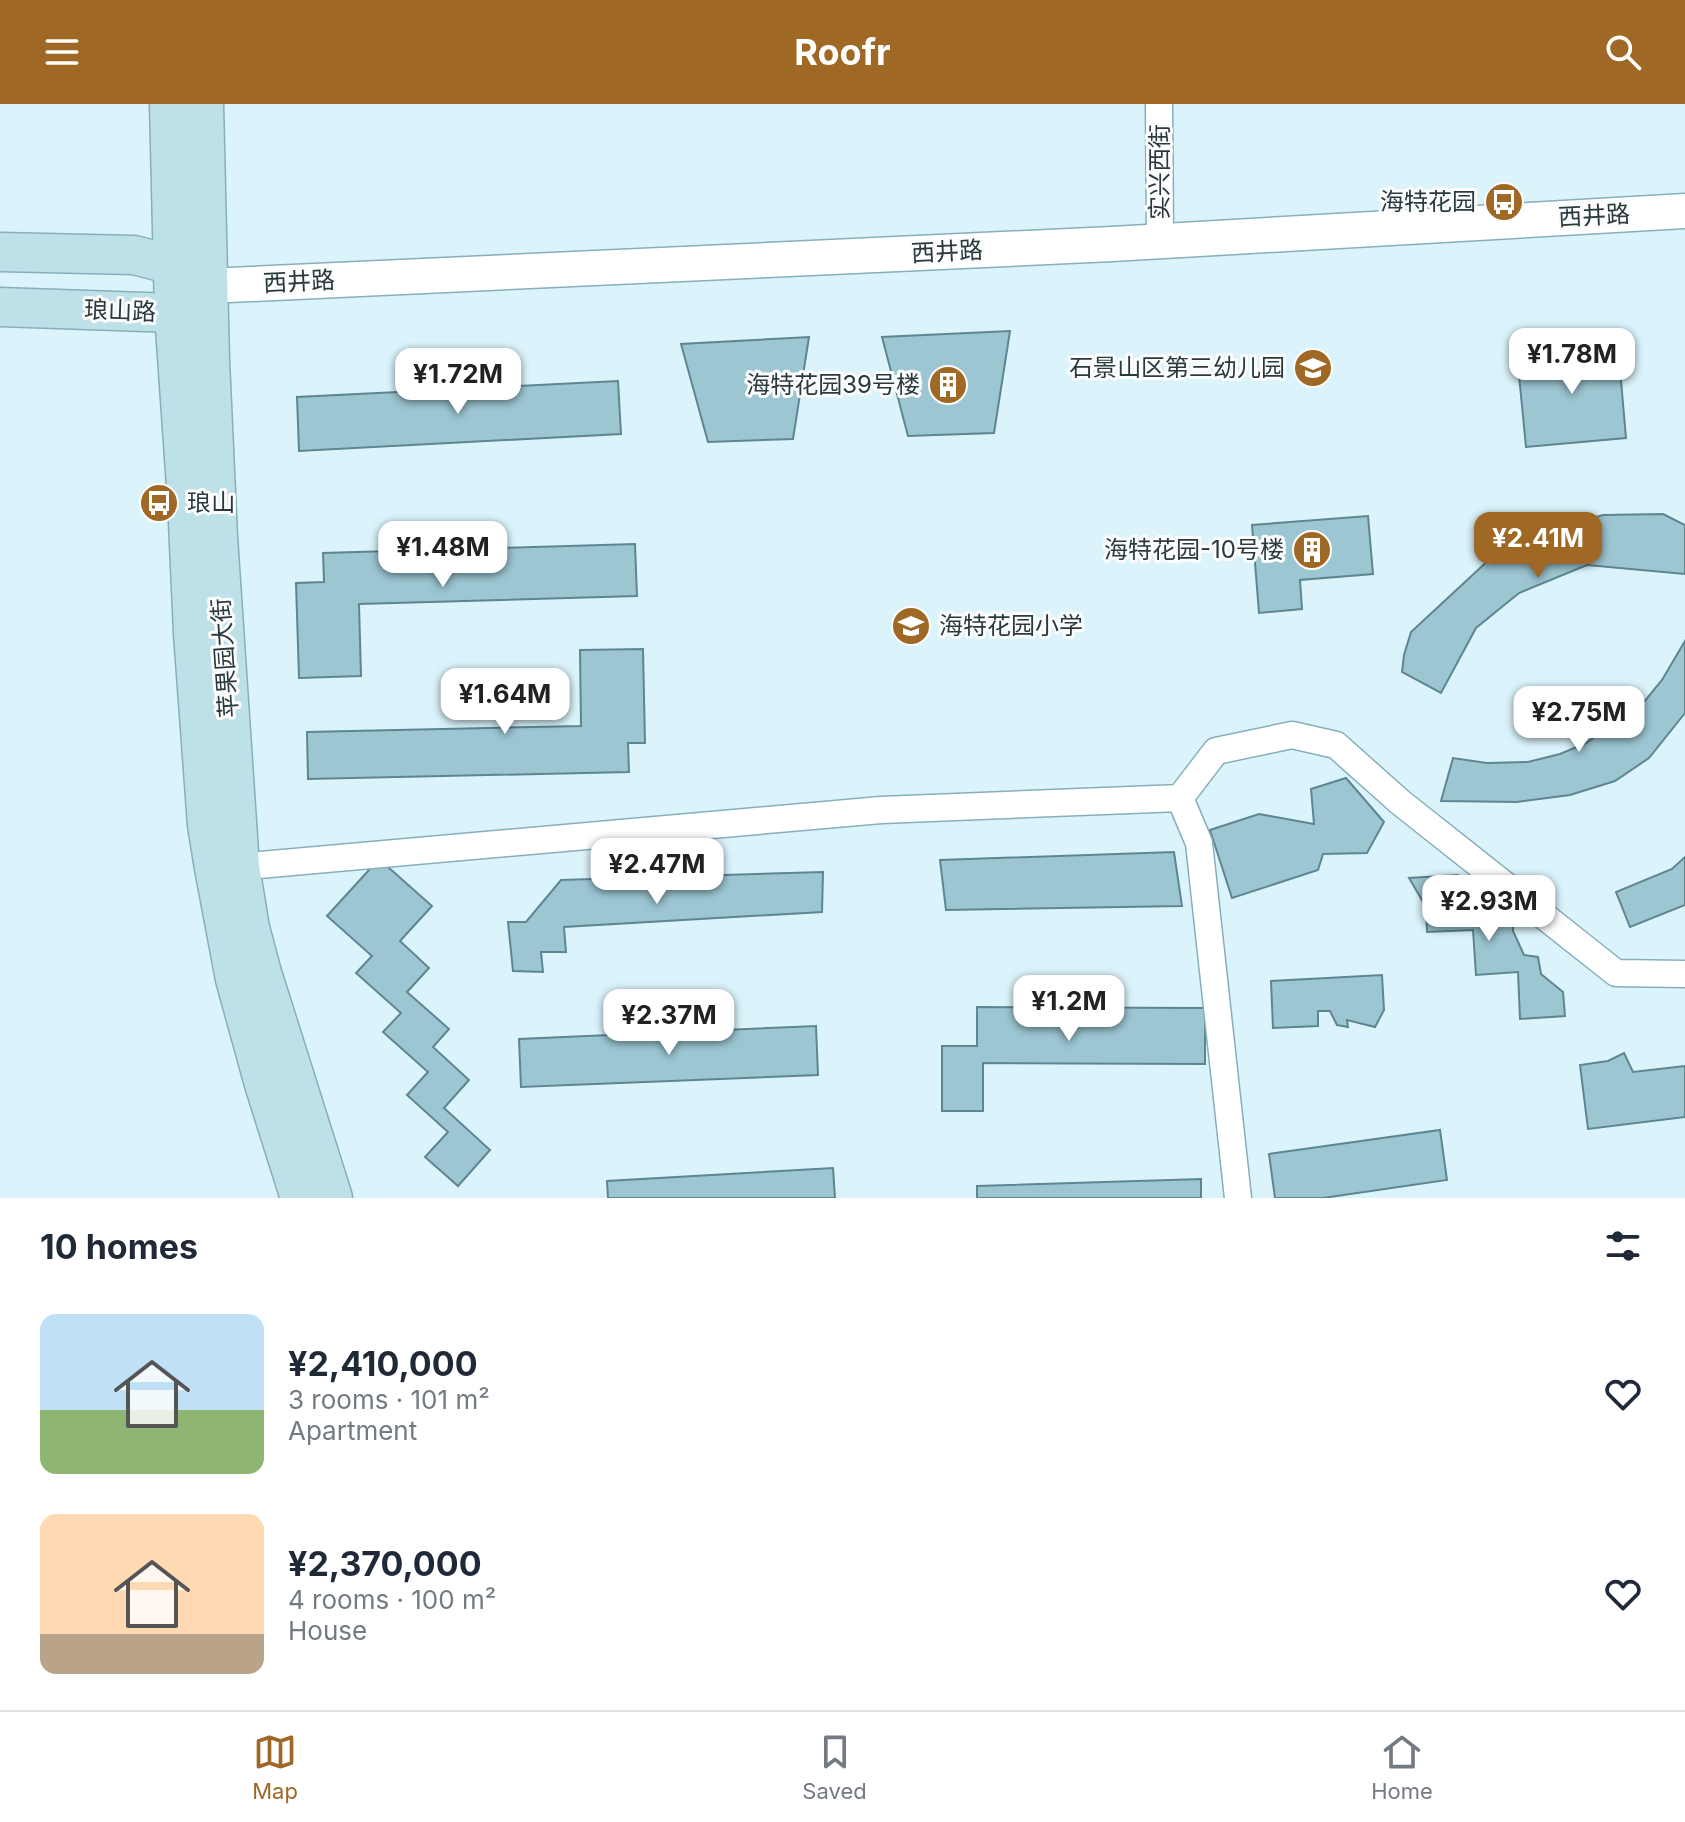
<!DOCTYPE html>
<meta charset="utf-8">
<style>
body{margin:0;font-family:Inter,"Noto Sans SC",sans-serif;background:#f6f6f7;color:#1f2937;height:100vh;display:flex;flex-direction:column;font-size:30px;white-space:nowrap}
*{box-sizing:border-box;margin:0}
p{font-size:26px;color:#747a83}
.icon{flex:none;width:44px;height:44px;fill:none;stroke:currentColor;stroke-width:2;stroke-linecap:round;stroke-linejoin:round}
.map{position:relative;height:1094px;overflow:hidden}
.drawer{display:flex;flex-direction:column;background:#fff;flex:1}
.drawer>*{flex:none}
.price{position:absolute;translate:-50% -68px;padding:0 18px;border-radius:16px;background:#fff;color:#222;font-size:26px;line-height:52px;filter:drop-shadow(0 2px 4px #0008)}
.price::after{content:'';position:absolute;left:50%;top:48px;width:24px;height:18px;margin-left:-12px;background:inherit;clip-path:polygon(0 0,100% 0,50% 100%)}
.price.on{background:#9f6824;color:#fff}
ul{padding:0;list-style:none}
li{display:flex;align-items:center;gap:24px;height:200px;padding:0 40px}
li span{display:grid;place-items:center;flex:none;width:224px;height:160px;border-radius:16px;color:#555}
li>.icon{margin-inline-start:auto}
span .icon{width:96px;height:96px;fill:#fffc;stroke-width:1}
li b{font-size:34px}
h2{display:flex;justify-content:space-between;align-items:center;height:96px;padding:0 40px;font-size:34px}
header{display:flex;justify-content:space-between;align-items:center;height:104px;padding:0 40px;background:#9f6824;color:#fff;font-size:36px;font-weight:700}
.tab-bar{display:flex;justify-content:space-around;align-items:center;height:112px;border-top:2px solid #e0e1e3;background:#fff;font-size:22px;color:#747a83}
.tab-bar a{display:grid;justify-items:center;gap:4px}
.tab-bar .on{color:#9f6824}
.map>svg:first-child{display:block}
.building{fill:#9cc6d2;stroke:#5e8691;stroke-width:2}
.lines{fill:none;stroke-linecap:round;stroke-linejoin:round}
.minor-casing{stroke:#86afbb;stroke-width:29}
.tertiary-casing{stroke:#86afbb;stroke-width:37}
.secondary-casing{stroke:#86afbb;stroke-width:41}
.minor{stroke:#fff;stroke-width:26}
.tertiary{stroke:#fff;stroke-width:34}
.secondary{stroke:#bee0e8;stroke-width:38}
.labels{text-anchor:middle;stroke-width:6;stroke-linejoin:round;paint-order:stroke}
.street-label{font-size:24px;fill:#293a3f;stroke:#fcfcfc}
.poi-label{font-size:24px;fill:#293a3f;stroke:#fcfcfc;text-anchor:end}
</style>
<header><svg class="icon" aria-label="menu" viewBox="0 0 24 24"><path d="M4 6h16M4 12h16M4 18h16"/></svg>Roofr<svg class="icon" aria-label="search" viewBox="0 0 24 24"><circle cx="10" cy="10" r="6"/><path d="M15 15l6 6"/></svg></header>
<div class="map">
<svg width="1685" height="1094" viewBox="0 0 1685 1094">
<rect width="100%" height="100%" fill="#dbf4fc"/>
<g class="building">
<polygon points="1010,227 994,329 908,332 882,233"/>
<polygon points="809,233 793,335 708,338 681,240"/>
<polygon points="1618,242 1626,334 1526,343 1517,251"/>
<polygon points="618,277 621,330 299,347 297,293"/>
<polygon points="1663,410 1685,421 1685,470 1587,461 1519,489 1476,524 1441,589 1402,568 1404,551 1411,528 1506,440 1603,411"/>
<polygon points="1368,412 1373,470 1300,476 1302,505 1259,509 1252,421"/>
<polygon points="635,440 637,492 359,500 361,572 299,574 296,479 324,478 323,449"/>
<polygon points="1685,537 1685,609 1649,654 1615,677 1570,691 1517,698 1441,697 1453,654 1487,659 1528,658 1560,650 1586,639 1644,598 1662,576"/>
<polygon points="643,545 645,639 628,639 629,668 308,675 307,628 581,622 580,546"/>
<polygon points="1346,674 1384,718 1367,749 1323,750 1318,766 1232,794 1210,726 1259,710 1314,720 1311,685"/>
<polygon points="1174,748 1182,802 946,806 940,756"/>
<polygon points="1685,753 1685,801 1630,823 1616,788 1672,765"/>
<polygon points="379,755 432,802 400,837 429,864 407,888 449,925 433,943 469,976 444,1004 490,1046 458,1082 425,1053 448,1028 407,991 428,968 383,928 401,909 356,869 372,852 327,812"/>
<polygon points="823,768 822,808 564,823 566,848 541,848 543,868 513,867 508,818 526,818 561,776"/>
<polygon points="1458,771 1464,789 1480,794 1480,812 1513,811 1513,827 1524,851 1538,853 1541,870 1563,888 1565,912 1520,915 1518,868 1476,871 1473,826 1427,828 1426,803 1409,774"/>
<polygon points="1382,871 1384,906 1375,923 1347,916 1348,923 1337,921 1330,907 1318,907 1318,922 1273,924 1271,877"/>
<polygon points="977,903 1205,904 1205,960 983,959 983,1007 942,1007 942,942 977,942"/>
<polygon points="816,922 818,971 521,983 519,935"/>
<polygon points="1624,949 1633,968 1685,962 1685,1013 1588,1025 1580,961 1608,957"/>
<polygon points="1440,1026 1447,1076 1323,1094 1275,1094 1269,1050"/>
<polygon points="833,1064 835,1094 608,1094 607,1077"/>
<polygon points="1201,1075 1201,1094 977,1094 977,1082"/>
</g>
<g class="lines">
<g class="minor-casing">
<g id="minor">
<polyline points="1159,0 1160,136"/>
<polyline points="1180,694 1199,739 1238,1094"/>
<polyline points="225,764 881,706 1180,694 1216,647 1292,631 1336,641 1400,698 1616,869 1685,870"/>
</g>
</g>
<g class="tertiary-casing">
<polyline id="tertiary" points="208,182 1112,140 1685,107"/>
</g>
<g class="secondary-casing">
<g id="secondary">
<polyline points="169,0 174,209 187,397 193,529 207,721 214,764 235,875 264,980 300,1094"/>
<polyline points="204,0 210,256 218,433 240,763 250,824 262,869 333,1094"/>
<polyline points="0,148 134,151 173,161 192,173"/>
<polyline points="0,203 174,209 192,195"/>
</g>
</g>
<use href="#minor" class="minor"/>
<use href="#tertiary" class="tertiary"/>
<use href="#secondary" class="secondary"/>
</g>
<defs>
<g id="bus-disc" transform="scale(2)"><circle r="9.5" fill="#9f6824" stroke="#fcfcfc"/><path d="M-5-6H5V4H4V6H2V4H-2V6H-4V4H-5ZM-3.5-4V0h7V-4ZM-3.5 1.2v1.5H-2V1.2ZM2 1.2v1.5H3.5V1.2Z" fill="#fff"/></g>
<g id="school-disc" transform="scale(2)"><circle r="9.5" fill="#9f6824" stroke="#fcfcfc"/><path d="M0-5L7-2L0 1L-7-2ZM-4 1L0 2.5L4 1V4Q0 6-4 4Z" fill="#fff"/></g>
<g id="building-disc" transform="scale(2)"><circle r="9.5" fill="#9f6824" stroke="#fcfcfc"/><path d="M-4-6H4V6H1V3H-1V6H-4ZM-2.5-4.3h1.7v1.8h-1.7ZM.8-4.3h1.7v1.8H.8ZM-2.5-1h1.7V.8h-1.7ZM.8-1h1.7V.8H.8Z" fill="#fff"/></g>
</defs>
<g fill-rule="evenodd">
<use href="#bus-disc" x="1504" y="98"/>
<use href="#school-disc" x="1313" y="264"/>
<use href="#building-disc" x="948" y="281"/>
<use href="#bus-disc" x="159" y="399"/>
<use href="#building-disc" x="1312" y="446"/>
<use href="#school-disc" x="911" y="522"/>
</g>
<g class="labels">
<g class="street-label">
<text transform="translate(1160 68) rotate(-90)" y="8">实兴西街</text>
<text transform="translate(1594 112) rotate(-3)" y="8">西井路</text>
<text transform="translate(947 148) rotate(-3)" y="8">西井路</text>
<text transform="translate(299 178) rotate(-3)" y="8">西井路</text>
<text transform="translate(120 207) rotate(2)" y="8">琅山路</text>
<text transform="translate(225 554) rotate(-94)" y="8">苹果园大街</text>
</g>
<g class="poi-label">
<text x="1476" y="106">海特花园</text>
<text x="1285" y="272">石景山区第三幼儿园</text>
<text x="920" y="289">海特花园39号楼</text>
<text x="187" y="407" text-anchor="start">琅山</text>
<text x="1284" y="454">海特花园-10号楼</text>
<text x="939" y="530" text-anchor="start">海特花园小学</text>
</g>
</g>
</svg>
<b class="price" style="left:1572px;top:292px">¥1.78M</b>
<b class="price" style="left:458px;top:312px">¥1.72M</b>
<b class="price on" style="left:1538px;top:476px">¥2.41M</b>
<b class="price" style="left:443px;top:485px">¥1.48M</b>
<b class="price" style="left:505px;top:632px">¥1.64M</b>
<b class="price" style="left:1579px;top:650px">¥2.75M</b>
<b class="price" style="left:657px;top:802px">¥2.47M</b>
<b class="price" style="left:1489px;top:839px">¥2.93M</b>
<b class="price" style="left:1069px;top:939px">¥1.2M</b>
<b class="price" style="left:669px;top:953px">¥2.37M</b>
</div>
<section class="drawer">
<h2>10 homes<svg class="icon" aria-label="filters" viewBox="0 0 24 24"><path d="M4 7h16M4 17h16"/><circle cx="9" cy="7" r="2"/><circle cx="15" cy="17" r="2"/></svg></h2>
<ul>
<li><span style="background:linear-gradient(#bfe0f5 60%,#8fb573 0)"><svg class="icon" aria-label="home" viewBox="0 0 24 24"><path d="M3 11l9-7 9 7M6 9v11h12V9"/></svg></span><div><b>¥2,410,000</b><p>3 rooms · 101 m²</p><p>Apartment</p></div><svg class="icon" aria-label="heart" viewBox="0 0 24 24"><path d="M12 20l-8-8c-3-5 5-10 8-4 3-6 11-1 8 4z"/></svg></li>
<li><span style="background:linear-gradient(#ffd9b3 75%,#b9a48a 0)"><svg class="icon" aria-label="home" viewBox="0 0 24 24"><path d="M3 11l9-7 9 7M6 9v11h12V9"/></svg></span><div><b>¥2,370,000</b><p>4 rooms · 100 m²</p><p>House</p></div><svg class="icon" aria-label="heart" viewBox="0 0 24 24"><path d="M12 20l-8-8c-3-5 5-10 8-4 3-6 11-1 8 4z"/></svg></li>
</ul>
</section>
<nav class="tab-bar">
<a class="on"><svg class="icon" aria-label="map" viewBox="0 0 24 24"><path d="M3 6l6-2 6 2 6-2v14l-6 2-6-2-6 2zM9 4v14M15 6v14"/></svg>Map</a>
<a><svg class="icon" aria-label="saved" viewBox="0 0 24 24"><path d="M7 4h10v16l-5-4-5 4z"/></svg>Saved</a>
<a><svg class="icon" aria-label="home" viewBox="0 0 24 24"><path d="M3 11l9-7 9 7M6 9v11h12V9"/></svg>Home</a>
</nav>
